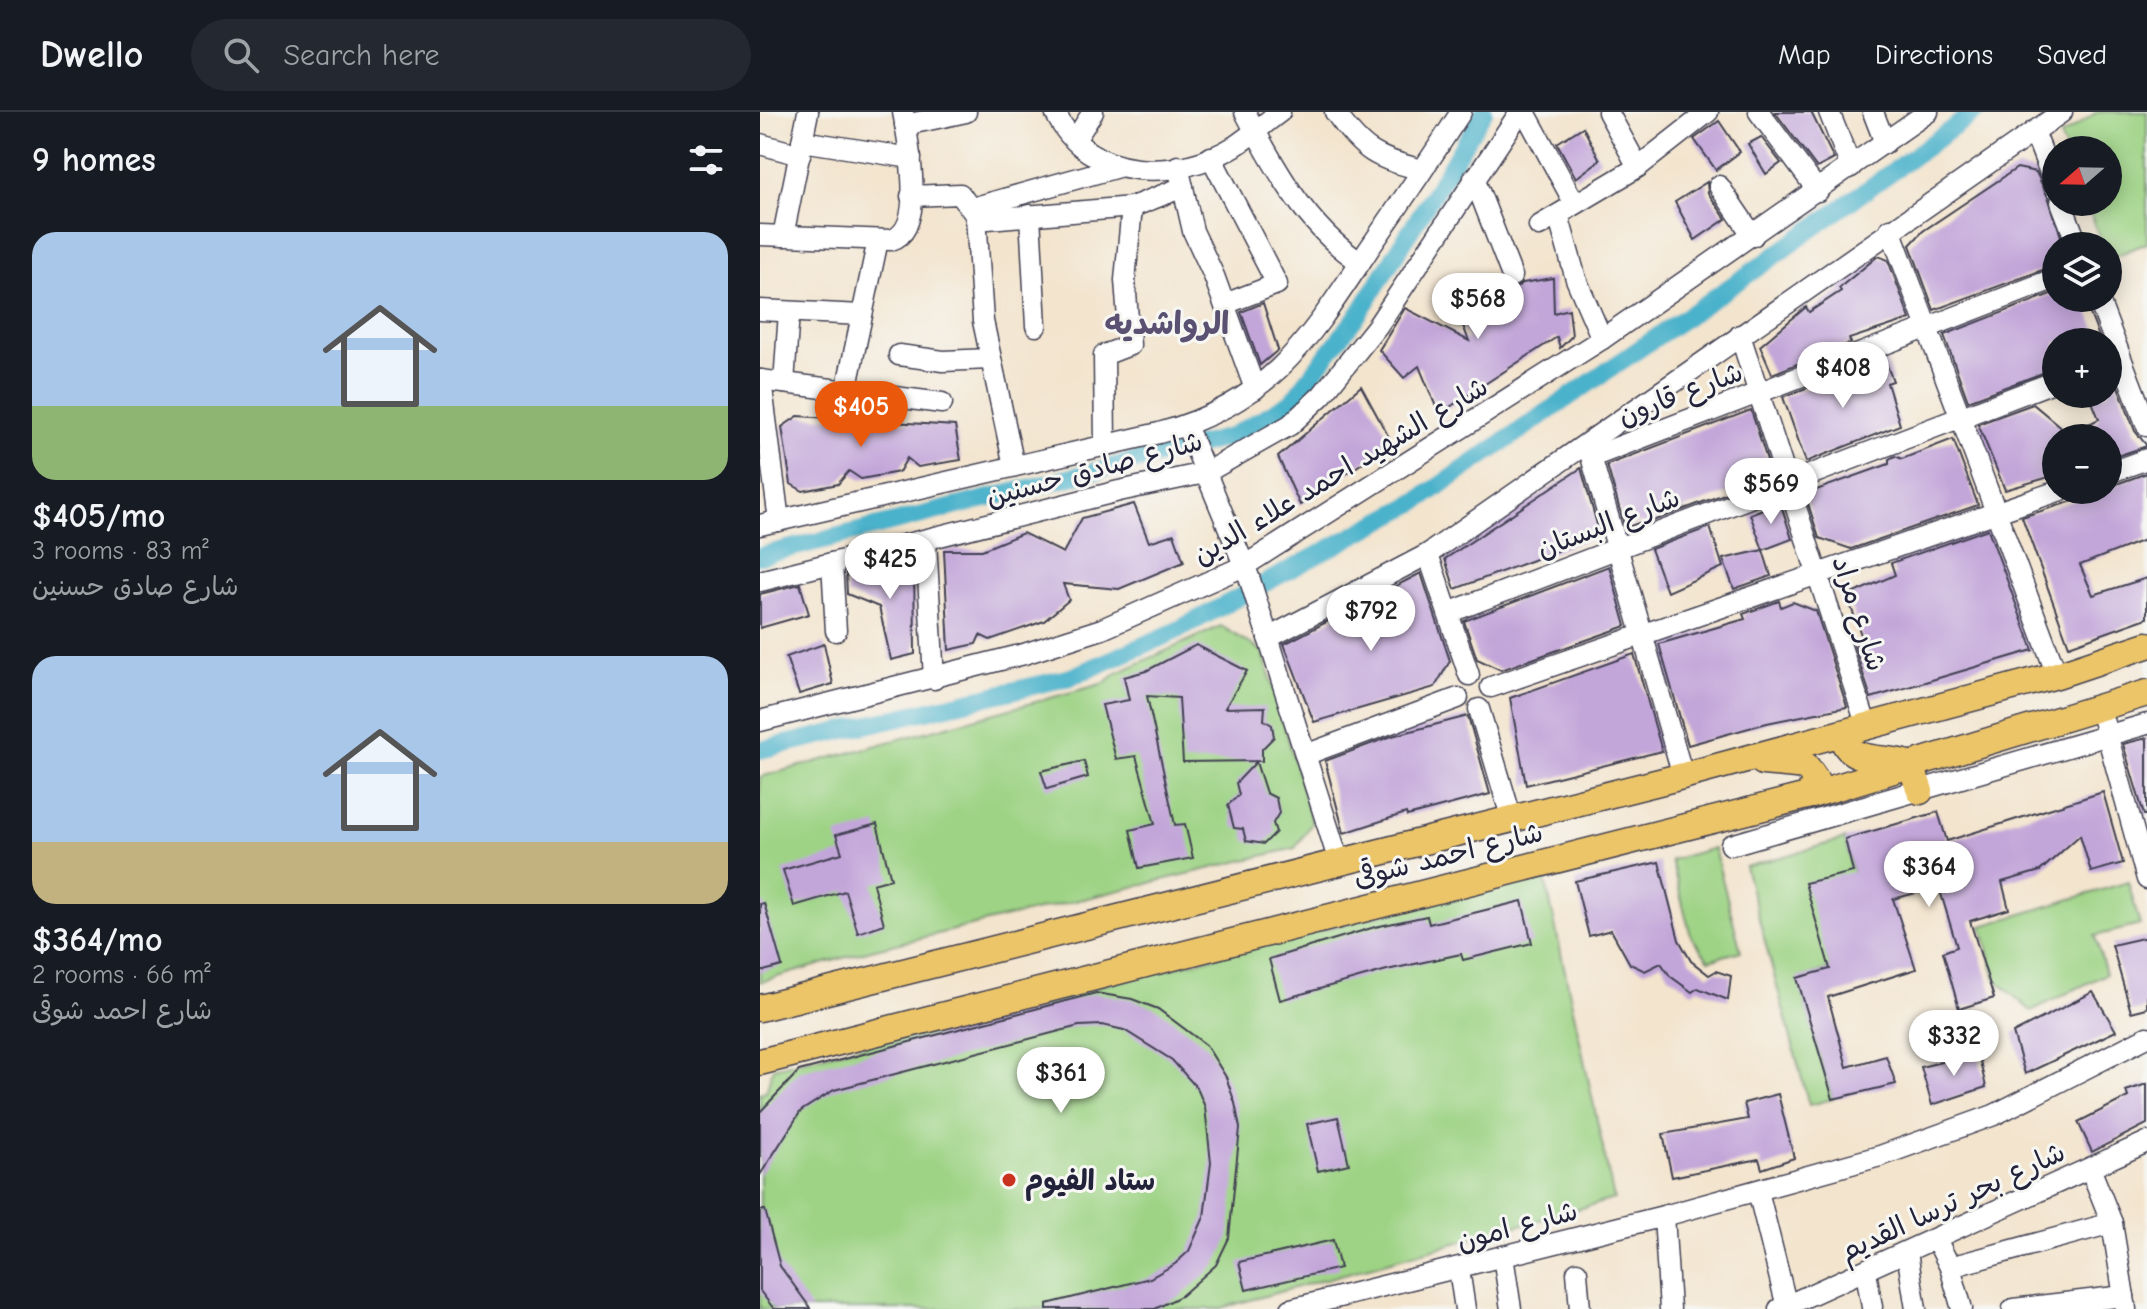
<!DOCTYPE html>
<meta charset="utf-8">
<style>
body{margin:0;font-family:"Comic Neue","Playpen Sans Arabic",sans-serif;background:#242831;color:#f1f3f6;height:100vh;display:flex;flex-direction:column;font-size:30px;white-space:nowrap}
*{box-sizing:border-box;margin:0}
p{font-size:26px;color:#9ea1a6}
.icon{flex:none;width:44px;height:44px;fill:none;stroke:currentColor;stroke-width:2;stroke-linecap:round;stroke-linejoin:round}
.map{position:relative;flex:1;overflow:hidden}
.details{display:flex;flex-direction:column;background:#171b24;width:760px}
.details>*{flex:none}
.needle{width:52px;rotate:250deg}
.controls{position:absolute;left:1282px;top:24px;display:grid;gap:16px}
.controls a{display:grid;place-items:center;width:80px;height:80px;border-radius:50%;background:#171b24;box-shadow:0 4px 20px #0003;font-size:40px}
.price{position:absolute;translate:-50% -68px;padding:0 18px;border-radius:28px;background:#fff;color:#222;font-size:26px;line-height:52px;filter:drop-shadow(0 2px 4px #0008)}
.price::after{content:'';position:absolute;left:50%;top:48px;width:24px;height:18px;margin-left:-12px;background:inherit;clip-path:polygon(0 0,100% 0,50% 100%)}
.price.on{background:#ea580c;color:#fff}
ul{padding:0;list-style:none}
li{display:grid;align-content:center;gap:16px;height:424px;padding:0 32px}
li span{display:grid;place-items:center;height:248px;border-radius:24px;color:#555}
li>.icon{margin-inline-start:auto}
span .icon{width:144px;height:144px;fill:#fffc;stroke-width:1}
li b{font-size:34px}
h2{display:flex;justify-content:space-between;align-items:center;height:96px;padding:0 32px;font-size:34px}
header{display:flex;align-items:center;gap:48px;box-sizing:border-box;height:112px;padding:0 40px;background:#171b24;border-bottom:2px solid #363941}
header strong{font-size:38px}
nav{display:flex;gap:44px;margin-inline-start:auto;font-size:28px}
.search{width:560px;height:72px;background:#242831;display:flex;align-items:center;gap:20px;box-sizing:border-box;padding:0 28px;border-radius:44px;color:#9ea1a6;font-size:30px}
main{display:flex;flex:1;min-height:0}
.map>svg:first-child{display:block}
.green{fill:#9ed385;stroke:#607a60;stroke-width:2}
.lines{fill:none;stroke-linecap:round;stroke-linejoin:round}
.canal{stroke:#4cb2cb;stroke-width:18}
.building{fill:#c2a6d9}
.minor-casing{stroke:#413f51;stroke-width:23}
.major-casing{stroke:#413f51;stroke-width:29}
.minor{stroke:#fff;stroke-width:20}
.major{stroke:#edc569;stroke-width:26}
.poi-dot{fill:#c8321e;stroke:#f6f6f2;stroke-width:3}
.labels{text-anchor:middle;stroke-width:6;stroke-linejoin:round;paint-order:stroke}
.street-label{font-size:28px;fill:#22223b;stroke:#f6f6f2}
.poi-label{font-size:28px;font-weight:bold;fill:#22223b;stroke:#f6f6f2;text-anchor:start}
.quarter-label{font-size:32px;font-weight:bold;fill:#5a5072;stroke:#f6f6f2}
</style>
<header>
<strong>Dwello</strong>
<div class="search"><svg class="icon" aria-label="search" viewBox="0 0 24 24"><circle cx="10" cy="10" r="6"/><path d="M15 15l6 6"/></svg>Search here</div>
<nav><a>Map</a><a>Directions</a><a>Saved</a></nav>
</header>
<main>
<section class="details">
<h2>9 homes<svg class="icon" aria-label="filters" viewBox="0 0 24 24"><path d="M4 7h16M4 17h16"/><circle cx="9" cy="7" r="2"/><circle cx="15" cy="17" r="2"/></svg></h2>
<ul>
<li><span style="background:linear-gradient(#a9c7e8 70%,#8fb573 0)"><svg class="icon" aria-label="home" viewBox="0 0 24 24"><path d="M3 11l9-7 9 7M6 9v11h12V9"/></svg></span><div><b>$405/mo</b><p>3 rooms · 83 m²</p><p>شارع صادق حسنين</p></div></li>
<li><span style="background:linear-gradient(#a9c7e8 75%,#c2b280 0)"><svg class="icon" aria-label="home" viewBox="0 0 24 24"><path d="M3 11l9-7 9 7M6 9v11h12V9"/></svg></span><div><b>$364/mo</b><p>2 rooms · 66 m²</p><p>شارع احمد شوقى</p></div></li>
</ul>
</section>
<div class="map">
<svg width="1387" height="1197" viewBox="0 0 1387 1197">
<rect width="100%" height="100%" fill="#f6f6f2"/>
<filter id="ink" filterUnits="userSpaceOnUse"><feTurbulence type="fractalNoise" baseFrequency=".0125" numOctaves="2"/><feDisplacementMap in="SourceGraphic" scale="16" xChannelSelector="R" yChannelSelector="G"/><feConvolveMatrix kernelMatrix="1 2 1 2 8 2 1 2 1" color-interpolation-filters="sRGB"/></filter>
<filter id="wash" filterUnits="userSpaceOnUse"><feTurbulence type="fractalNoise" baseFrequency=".006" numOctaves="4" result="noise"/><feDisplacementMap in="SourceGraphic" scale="32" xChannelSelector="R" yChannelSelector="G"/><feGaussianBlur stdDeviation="1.8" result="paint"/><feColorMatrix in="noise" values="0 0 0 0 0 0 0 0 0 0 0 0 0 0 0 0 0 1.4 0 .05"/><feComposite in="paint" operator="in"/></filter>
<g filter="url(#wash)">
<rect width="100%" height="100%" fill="#f3e4cd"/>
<g class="green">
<polygon points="1337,0 1387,0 1387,131 1348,147 1348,134 1343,134 1326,90 1348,90 1348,38 1306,38 1300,25"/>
<polygon points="461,514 503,540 552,711 535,736 111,838 0,870 0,665 345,571 357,561"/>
<polygon points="1085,727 1093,760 1070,857 1038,867 1073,987 1049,993 985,755"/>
<polygon points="954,736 981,839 949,848 931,824 911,748"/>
<polygon points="784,762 854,1087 458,1197 0,1197 0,981 6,979 13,956"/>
<polygon points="1368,770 1380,813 1335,824 1346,862 1271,899 1236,868 1222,814"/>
</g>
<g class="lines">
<g class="canal">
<polyline points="0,444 470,325 531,290 600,200 724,0"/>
<polyline points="0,638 311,565 414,520 656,390 1006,150 1215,0"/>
</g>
</g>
<g id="blocks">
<g class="building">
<polygon points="1015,0 1051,0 1074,47 1057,56"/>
<polygon points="959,9 980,40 956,58 934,27"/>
<polygon points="823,15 840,48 816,66 797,31"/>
<polygon points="1001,25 1021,51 1006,62 988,32"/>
<polygon points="1257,56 1276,60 1289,87 1304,134 1296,134 1296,153 1174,198 1150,133 1163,119"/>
<polygon points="947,70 948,81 966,107 935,128 915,90"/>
<polygon points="1118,144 1128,148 1150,207 1089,227 1091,231 1012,262 1000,234 1046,195 1049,200 1081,179 1079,176"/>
<polygon points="793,166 794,201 809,197 812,224 800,236 797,225 679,302 659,254 644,266 619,238 645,196 709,229 700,206 743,174 756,176 763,171"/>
<polygon points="1296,180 1296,186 1318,186 1321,194 1326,192 1341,230 1296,230 1296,256 1208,289 1184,223"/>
<polygon points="503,191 518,238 500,253 481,200"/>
<polygon points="1124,246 1133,269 1127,271 1140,313 1046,350 1023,285"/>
<polygon points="1348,248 1375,319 1387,334 1348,347 1348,326 1296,326 1296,363 1245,378 1218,312 1273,292 1309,322 1339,307 1329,282 1348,282"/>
<polygon points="601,274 632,331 540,393 518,345"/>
<polygon points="991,298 1012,364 882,413 881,410 865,416 847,353"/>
<polygon points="38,304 195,314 201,348 158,355 147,346 139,360 101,367 89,359 78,372 43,379 31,372 22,315"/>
<polygon points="1193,327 1218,393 1091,437 1059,426 1045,382 1129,352 1129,347 1135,344 1142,347"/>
<polygon points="821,356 840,423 695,477 685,447"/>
<polygon points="1387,361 1387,427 1320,453 1333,483 1387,466 1387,506 1309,534 1262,405 1348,378 1348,375"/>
<polygon points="1020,390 1032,427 1003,438 990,402"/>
<polygon points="374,392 389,430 414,422 424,450 359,477 303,472 309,488 284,509 230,528 220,523 216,532 189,538 184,438 222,438 263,421 303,441 322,406"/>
<polygon points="950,415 963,455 907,480 891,437"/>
<polygon points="1228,417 1273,538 1111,586 1094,534 1104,531 1087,484 1135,463 1131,451"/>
<polygon points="1003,438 1011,464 974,477 963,447"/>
<polygon points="154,445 155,542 131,548 119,495 87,482 86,461"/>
<polygon points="849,454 866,514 741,558 717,547 704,509"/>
<polygon points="661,461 690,549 675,575 554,610 524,532"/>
<polygon points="40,472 49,502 0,516 0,482"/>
<polygon points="1019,489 1021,495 1033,490 1056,499 1087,595 1007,611 928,633 899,532 985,507 983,502"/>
<polygon points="64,532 73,572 39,582 26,545"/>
<polygon points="436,533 487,559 465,596 505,595 504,608 512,613 514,625 502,637 502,649 423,650 419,586 387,584 415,713 425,712 433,746 379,756 370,718 395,712 376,644 356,647 342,593 369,588 364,565 386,559"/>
<polygon points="874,542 902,639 766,673 750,586"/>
<polygon points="708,604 730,682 647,704 646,701 584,721 565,649 632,624"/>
<polygon points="1387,626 1387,703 1384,703 1363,632"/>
<polygon points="324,649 328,665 287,677 281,659"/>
<polygon points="496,650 506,681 516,686 519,701 513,711 516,720 504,732 486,729 483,717 474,716 468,693 479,683 476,671"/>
<polygon points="1343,680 1363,751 1331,760 1320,723 1280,759 1242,770 1249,797 1210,809 1234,886 1199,897 1183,840 1197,835 1179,775 1133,787 1156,857 1068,885 1087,955 1126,944 1136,972 1073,987 1037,866 1070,857 1045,771 1093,760 1085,727 1178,700 1187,729"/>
<polygon points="117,712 131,767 113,772 124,812 98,821 85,779 34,794 23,758 82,741 76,723"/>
<polygon points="899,750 919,828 931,849 949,863 956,859 971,864 968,888 938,876 932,880 910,864 901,851 885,859 870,852 851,818 829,824 815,769"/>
<polygon points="762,789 772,831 703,848 701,842 627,858 520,888 509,847 615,815 667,804 669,812"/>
<polygon points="4,791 22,854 0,860 0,792"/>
<polygon points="1387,825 1387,896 1371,900 1352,833"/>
<polygon points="1333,880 1356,919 1265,962 1253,921"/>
<polygon points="336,881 372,887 398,897 446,933 466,965 475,991 480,1016 469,1126 456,1153 421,1184 395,1197 287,1197 287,1192 390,1166 415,1152 429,1139 444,1105 451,1051 445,995 437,976 412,948 364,918 342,913 319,914 74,978 41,999 0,1063 0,1000 39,959"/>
<polygon points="1218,941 1226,975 1172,993 1161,955"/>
<polygon points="1387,972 1387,1012 1332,1040 1318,1010 1368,985 1366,979"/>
<polygon points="1018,982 1034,1046 1002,1057 999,1047 912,1065 903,1022 988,1007 984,991"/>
<polygon points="578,1005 589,1052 558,1059 547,1012"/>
<polygon points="0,1098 5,1098 20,1154 51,1197 14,1197 0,1179"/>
<polygon points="573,1128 580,1156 486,1178 479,1150"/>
</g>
</g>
</g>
<g filter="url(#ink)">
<use href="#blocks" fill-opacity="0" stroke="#413f51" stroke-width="2"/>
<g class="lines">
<g class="minor-casing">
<g id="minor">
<path d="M295,0c32,70 122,70 180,34 15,-10 30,-23 45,-34"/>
<path d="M485,0c29,55 62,116 115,150"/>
<path d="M575,0c28,40 41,46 87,58"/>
<polyline points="765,0 815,92"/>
<polyline points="848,0 878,55"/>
<polyline points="999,0 1058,79"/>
<polyline points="1069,0 1091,55"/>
<polyline points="1113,0 1125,31"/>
<polyline points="145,13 206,0"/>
<polyline points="1274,19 1296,76"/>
<polyline points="315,28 333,0"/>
<polyline points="42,29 151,46"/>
<polyline points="0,32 40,43"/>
<polyline points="451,45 517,172 465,192"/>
<polyline points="418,54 433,119 454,164 495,277"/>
<polyline points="714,66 752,164"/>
<polyline points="959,74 993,124"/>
<polyline points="151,84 200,82 216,104 223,209 254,354"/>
<polyline points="1301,90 1318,134"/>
<polyline points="212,96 358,55"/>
<polyline points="270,103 276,214"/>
<polyline points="798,103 816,167 842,227"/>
<polyline points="216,108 372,95 423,75"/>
<polyline points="779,114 878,55 948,0"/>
<polyline points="1130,117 1297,563"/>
<path d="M0,123l131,5c36,-10 17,-100 12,-128"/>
<polyline points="23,124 48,0"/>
<polyline points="1338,186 1387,314"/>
<polyline points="0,198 102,203"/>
<polyline points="980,223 1107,615"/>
<polyline points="139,243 183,249 230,247"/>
<polyline points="0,268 182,291"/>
<polyline points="1,268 19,409"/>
<polyline points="24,271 29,200"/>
<polyline points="86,279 118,128"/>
<polyline points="426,313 489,465 579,750"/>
<polyline points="345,333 344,243 370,233 365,168 372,95"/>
<polyline points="828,334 923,664"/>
<polyline points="832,345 1296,166"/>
<polyline points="1348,361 1387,347"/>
<path d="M0,413l399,-92c113,-31 149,-92 210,-184 31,-45 62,-91 92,-137"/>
<polyline points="166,429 174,567"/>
<polyline points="668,442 709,563"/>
<polyline points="72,451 76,519"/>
<polyline points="0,469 359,379 445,361 530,313 562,283 618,213 760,0"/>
<polyline points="688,501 1296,269"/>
<polyline points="508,526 668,442 1302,0"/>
<polyline points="731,575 1301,378"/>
<polyline points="719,597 752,708"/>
<polyline points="1340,597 1387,767"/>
<polyline points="0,609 264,542 342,517 484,454 842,227 1168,0"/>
<polyline points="545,643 698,586"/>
<polyline points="971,733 1387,612"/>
<polyline points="1330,1056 1352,1111 1366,1197"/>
<polyline points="998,1079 1027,1195"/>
<polyline points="904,1104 910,1197"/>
<polyline points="1176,1127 1190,1155 1202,1197"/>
<polyline points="1147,1140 1156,1197"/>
<polyline points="743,1144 751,1197"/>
<polyline points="1190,1155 1352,1111"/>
<polyline points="699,1157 705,1197"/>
<polyline points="817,1160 820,1197"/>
<polyline points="1106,1160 1112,1195"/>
<polyline points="531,1197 904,1104 1120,1044 1234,1003 1387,925"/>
<polyline points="1019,1197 1387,1030"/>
<polyline points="1253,1197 1364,1184"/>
</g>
</g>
<g class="major-casing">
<g id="major">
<path d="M1082,622c4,32 46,21 69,31l9,26"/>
<polyline points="1003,650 1046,654 1055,667 1051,683"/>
<polyline points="0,896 923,664 1297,563 1387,533"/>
<polyline points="0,950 1051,683 1387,581"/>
</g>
</g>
<use href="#minor" class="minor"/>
<use href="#major" class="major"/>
</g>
</g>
<circle class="poi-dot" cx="249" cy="1068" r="8"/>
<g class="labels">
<g class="street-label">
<text transform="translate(920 281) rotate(-21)" y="10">شارع قارون</text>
<text transform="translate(334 356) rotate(-15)" y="10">شارع صادق حسنين</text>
<text transform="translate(580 358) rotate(-31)" y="10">شارع الشهيد احمد علاء الدين</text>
<text transform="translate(848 410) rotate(-21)" y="10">شارع البستان</text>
<text transform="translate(1100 501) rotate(72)" y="10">شارع مراد</text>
<text transform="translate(688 742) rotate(-14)" y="10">شارع احمد شوقى</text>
<text transform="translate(1192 1089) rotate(-25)" y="10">شارع بحر ترسا القديم</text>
<text transform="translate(757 1113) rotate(-15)" y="10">شارع امون</text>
</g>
<g class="poi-label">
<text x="265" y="1078">ستاد الفيوم</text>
</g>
<g class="quarter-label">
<text x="407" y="222">الرواشديه</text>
</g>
</g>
</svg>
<div class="controls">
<a><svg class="needle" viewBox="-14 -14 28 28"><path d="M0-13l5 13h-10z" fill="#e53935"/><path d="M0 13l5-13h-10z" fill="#9ea1a6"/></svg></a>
<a><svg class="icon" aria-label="layers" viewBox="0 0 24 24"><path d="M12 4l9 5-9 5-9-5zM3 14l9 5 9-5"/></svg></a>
<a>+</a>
<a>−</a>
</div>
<b class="price" style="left:718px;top:229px">$568</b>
<b class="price" style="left:1083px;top:298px">$408</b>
<b class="price on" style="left:101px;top:337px">$405</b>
<b class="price" style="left:1011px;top:414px">$569</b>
<b class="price" style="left:130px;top:489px">$425</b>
<b class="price" style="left:611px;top:541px">$792</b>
<b class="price" style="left:1169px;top:797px">$364</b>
<b class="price" style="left:1194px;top:966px">$332</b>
<b class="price" style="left:301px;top:1003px">$361</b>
</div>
</main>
